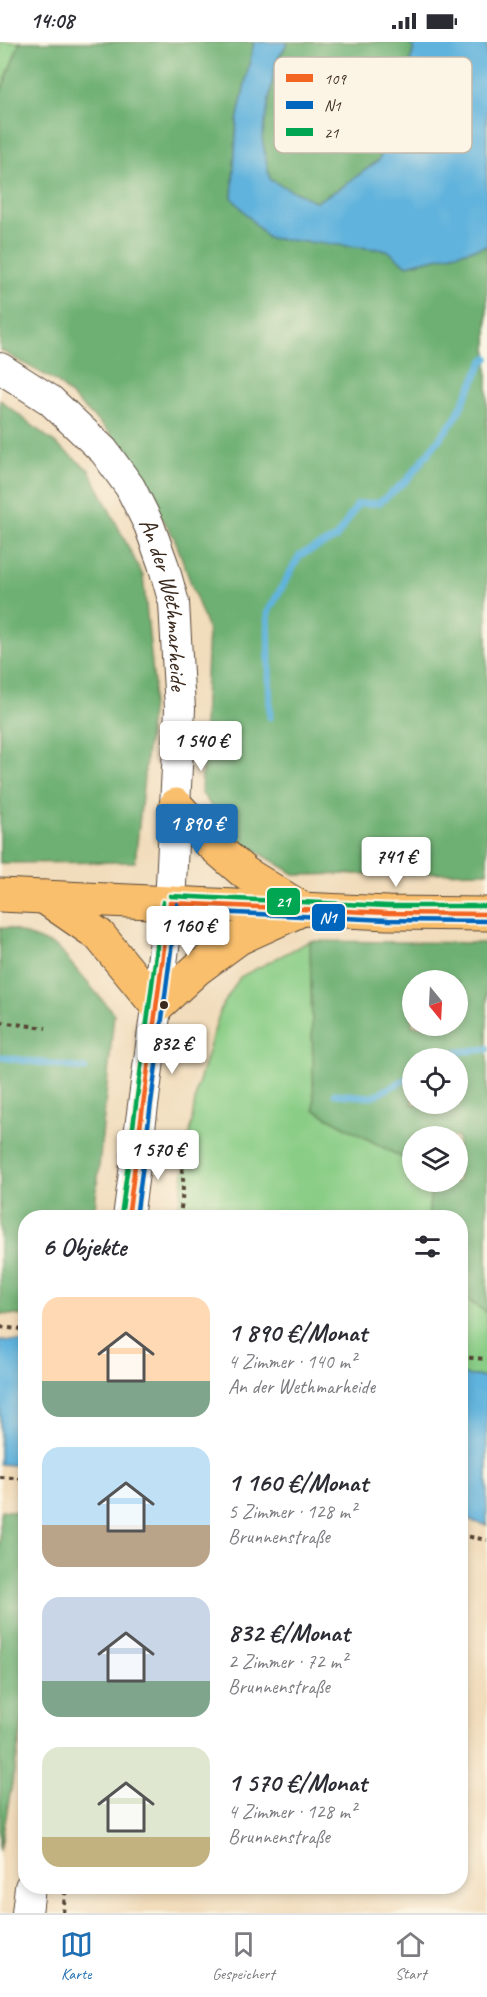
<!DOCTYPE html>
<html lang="de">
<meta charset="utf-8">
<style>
body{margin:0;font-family:Caveat,sans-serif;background:#f2f2f3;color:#2b2b33;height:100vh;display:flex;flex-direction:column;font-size:22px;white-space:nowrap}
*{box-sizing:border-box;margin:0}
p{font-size:20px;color:#7c7c81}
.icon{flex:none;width:33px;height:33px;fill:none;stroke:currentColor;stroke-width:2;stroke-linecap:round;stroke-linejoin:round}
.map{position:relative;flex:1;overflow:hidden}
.panel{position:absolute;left:18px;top:1168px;width:450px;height:684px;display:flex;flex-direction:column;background:#fff;border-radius:24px;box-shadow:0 3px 9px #0003}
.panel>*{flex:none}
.needle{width:39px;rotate:162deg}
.buttons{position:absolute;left:402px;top:928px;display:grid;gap:12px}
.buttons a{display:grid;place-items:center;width:66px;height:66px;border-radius:50%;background:#fff;box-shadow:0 3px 9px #0003;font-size:30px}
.price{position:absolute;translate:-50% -51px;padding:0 14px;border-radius:6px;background:#fff;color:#222;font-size:20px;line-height:39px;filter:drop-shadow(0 2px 3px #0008)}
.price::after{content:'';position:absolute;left:50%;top:36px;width:18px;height:14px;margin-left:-9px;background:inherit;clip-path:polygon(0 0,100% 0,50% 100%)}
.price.active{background:#1f6fb2;color:#fff}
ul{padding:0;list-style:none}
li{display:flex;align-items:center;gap:18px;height:150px;padding:0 24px}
li span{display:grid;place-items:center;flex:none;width:168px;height:120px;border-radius:18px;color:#555}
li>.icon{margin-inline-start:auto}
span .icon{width:72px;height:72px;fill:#fffc;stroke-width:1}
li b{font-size:26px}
h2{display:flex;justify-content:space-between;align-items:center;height:72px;padding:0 24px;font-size:26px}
.status{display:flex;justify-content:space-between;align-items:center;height:42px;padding:0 30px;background:#fff;direction:ltr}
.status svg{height:16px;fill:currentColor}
.menu{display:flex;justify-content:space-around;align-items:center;height:84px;border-top:2px solid #e1e1e2;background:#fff;font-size:16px;color:#7c7c81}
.menu a{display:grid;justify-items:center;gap:3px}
.menu .active{color:#1f6fb2}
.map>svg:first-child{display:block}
.green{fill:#89cd86;stroke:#627c52;stroke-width:1.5}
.forest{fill:#6eb073;stroke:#546d48;stroke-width:1.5;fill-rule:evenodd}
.water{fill:#61b3dd;stroke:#4e6e7e;stroke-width:1.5}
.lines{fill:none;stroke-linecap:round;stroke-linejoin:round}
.stream{stroke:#61b3dd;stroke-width:7}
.minor-casing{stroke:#564536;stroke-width:32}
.major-casing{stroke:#564536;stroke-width:35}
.path{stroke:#564536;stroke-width:4;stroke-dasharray:4.5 4.5;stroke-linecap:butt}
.minor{stroke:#fff;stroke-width:30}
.major{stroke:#f9bf6d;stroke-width:33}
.bus-1-casing{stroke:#fcf5e5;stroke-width:9}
.bus-2-casing{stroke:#fcf5e5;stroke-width:9}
.bus-3-casing{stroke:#fcf5e5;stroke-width:9}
.bus-1{stroke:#f26522;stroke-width:4.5}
.bus-2{stroke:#0065bd;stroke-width:4.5}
.bus-3{stroke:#00a651;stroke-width:4.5}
.bus-dot{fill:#3b2a1e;stroke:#fcf5e5;stroke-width:2}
.labels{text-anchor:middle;stroke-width:4.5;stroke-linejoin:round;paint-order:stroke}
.street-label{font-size:24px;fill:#3b2a1e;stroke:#fcf5e5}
.key{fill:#fcf5e5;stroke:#c2b8a9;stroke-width:1.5}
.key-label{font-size:16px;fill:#3b2a1e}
.line-badge{stroke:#fcf5e5;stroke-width:2}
.badge-label{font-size:16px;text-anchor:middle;font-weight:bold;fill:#fff}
</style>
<div class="status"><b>14:08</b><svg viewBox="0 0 49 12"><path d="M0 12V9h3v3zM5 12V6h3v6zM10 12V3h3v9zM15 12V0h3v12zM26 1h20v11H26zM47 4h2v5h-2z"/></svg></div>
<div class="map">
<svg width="487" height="1871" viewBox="0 0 487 1871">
<rect width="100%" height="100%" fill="#fcf5e5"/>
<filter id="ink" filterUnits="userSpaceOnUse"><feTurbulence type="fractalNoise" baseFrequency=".0167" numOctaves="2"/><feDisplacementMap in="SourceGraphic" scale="12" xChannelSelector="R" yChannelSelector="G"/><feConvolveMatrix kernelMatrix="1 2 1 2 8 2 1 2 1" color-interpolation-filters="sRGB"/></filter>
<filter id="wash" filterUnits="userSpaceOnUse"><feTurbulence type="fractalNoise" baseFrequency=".008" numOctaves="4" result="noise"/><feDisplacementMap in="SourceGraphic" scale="24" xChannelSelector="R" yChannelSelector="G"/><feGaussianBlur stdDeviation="1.35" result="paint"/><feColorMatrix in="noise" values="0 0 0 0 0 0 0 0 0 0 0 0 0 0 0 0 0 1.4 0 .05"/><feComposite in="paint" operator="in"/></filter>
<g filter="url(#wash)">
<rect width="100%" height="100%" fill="#f1dcbb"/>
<g class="green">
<polygon points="0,0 20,0 0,51"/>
<polygon points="310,899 314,1068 412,1121 412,1140 432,1140 428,1176 177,1176 197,1046 221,966 240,935"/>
<polygon points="460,1253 487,1271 487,1335 461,1333"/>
</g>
<g class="forest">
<polygon points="20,0 254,0 237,79 232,156 340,203 387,208 407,223 487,204 487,830 296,833 233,795 201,750 208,588 174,495 110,391 56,339 0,308 0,52"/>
<polygon points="288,0 407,0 414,6 400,59 379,118 342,145 316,160 270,138 262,96 276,20"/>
<polygon points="0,358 89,428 143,534 154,642 135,820 0,821"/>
<polygon points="0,886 9,886 57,905 114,972 94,1176 26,1176 25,1274 0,1272"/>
<path d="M310,899l177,2v370l-26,-18 -1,-77h-32l4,-36h26v-45h-46v26l-98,-53zM412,939h46v45h-46zM412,1017h46v45h-46z"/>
<polygon points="2,1468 25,1471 25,1669 0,1809 0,1473"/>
</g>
<g class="water">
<polygon points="254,0 288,0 276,20 262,96 270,138 316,160 342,145 379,118 400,59 414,6 407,0 487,0 487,204 406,223 387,208 268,196 232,156 237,79"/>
<polygon points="0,1298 25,1300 25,1424 0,1422"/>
<polygon points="461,1333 487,1335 487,1483 461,1477"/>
</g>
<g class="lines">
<g class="stream">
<polyline points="270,675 268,570 300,513 336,496 358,462 379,461 407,438 455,377 484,318 487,316"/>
<polyline points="0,1015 85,1027"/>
<polyline points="443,1017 457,1010 487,1007"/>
<polyline points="335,1052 372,1055 412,1034"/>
</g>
</g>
</g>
<g filter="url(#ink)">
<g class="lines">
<g class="minor-casing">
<g id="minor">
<path id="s1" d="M0,326l50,32 54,51 26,36 19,38 14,39 11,39 6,106 -10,194 -42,315"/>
<polyline points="27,1871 30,1845"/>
</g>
</g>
<g class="major-casing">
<g id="major">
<polyline points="176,763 208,799 245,831 301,866"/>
<polyline points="0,853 388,871 487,872"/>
<polyline points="44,855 99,893 157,964 197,927 239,896 296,870"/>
</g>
</g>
<g class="path">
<polyline points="0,980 46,986"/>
<path d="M162,1101l10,2c17,20 10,49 8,73"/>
<polyline points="0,1285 26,1288"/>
<polyline points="460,1315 487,1317"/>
<polyline points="0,1435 26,1437"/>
<polyline points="460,1493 487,1498"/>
<polyline points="63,1871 66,1845"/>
</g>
<use href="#minor" class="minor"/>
<use href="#major" class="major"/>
<g class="bus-1-casing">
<g id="bus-1">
<polyline points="170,861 388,871 487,872"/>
<polyline points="128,1176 170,861"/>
</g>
</g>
<g class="bus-2-casing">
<g id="bus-2">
<polyline points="170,868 388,878 487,879"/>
<polyline points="136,1176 177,862"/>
</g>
</g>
<g class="bus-3-casing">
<g id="bus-3">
<polyline points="170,854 388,864 487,864"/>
<polyline points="121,1175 163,860"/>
</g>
</g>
<use href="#bus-1" class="bus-1"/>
<use href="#bus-2" class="bus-2"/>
<use href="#bus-3" class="bus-3"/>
</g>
</g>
<circle class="bus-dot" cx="164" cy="963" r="5"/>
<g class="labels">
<g class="street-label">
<text dy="8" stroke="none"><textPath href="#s1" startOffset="302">An der Wethmarheide</textPath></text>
</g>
</g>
<rect x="274" y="15" width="198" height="96" rx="9" class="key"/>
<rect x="286" y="32" width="27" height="8" fill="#f26522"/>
<rect x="286" y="59" width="27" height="8" fill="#0065bd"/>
<rect x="286" y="86" width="27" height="8" fill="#00a651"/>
<g class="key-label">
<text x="324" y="42">109</text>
<text x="324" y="69">N1</text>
<text x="324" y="96">21</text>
</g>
<g class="line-badge">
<rect x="266" y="845" width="35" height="29" rx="6" fill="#00a651"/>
<rect x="311" y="861" width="35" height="29" rx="6" fill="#0065bd"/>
</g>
<g class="badge-label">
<text x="283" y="865">21</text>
<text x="328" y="881">N1</text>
</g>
</svg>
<div class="buttons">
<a><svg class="needle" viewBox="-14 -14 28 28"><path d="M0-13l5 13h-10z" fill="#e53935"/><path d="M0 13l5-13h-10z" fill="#7c7c81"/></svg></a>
<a><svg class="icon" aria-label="locate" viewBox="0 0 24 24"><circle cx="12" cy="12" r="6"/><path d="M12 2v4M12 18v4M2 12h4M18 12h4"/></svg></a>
<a><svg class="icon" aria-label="layers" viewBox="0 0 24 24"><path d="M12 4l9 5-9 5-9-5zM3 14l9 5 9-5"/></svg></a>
</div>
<b class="price" style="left:201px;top:730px">1 540 €</b>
<b class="price active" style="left:197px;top:813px">1 890 €</b>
<b class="price" style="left:396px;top:846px">741 €</b>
<b class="price" style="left:188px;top:915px">1 160 €</b>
<b class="price" style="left:172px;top:1033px">832 €</b>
<b class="price" style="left:158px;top:1139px">1 570 €</b>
<section class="panel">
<h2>6 Objekte<svg class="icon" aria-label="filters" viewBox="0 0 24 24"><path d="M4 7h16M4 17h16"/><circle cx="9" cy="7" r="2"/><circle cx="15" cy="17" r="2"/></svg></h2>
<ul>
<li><span style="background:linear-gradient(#ffd9b3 70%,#7fa58c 0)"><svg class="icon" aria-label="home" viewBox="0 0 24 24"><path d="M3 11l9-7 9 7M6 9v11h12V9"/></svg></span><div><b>1 890 €/Monat</b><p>4 Zimmer · 140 m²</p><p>An der Wethmarheide</p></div></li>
<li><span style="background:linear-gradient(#bfe0f5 65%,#b9a48a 0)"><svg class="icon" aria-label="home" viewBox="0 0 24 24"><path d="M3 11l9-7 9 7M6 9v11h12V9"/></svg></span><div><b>1 160 €/Monat</b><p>5 Zimmer · 128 m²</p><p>Brunnenstraße</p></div></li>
<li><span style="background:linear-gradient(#c9d6e8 70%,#7fa58c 0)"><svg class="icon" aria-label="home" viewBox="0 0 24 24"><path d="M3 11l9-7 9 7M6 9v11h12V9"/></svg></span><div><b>832 €/Monat</b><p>2 Zimmer · 72 m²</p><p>Brunnenstraße</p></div></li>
<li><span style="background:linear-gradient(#dfe7d0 75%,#c2b280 0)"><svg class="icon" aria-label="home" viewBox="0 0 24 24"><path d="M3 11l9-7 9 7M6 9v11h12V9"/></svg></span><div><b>1 570 €/Monat</b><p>4 Zimmer · 128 m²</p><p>Brunnenstraße</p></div></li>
</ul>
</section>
</div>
<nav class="menu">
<a class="active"><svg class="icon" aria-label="map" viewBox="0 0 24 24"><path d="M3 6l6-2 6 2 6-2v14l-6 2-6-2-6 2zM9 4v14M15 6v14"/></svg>Karte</a>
<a><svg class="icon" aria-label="saved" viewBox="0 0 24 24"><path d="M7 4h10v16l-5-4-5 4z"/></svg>Gespeichert</a>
<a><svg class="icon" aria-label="home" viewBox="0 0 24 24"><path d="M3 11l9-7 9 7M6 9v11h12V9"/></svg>Start</a>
</nav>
